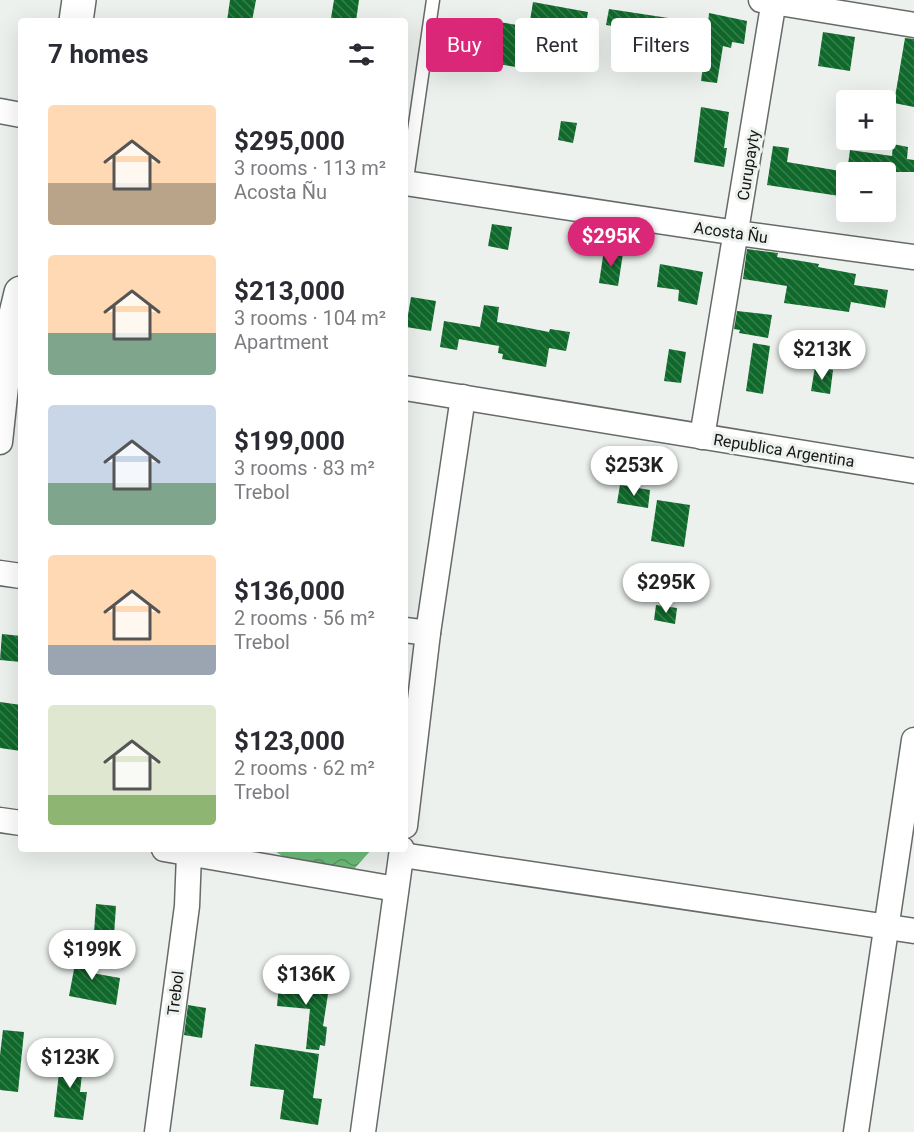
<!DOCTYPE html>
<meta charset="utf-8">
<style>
body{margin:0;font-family:Roboto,sans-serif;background:#f2f2f3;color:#2b2b33;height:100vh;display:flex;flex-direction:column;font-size:22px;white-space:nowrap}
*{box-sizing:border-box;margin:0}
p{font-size:20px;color:#7c7c81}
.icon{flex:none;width:33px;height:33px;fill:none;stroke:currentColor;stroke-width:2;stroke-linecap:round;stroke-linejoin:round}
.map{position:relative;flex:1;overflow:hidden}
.side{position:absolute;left:18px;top:18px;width:390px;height:834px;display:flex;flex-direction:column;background:#fff;border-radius:6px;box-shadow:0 6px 24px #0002}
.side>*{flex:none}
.guide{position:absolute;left:426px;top:18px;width:398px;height:54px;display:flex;gap:12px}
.controls{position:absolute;left:836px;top:90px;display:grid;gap:12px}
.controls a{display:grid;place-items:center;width:60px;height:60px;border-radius:6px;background:#fff;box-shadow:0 6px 24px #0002;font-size:30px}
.price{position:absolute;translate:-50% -51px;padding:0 14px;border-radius:21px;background:#fff;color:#222;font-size:20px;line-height:39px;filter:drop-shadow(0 2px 3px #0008)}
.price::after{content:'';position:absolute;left:50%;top:36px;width:18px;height:14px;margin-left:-9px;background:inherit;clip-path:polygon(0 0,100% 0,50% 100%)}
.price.on{background:#db2777;color:#fff}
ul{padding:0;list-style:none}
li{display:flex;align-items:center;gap:18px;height:150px;padding:0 30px}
li span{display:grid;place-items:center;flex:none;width:168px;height:120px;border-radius:6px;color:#555}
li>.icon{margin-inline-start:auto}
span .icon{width:72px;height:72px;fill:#fffc;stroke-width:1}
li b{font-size:26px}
h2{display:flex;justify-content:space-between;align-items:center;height:72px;padding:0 30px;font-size:26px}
.chip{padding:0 21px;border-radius:6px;background:#fff;box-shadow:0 6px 24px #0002;font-size:21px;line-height:54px}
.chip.on{background:#db2777;color:#fff}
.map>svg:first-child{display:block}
.water{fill:url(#water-waves)}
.building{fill:url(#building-back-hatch)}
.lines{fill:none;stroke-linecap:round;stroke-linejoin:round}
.lane-casing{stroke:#676b68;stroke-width:15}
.street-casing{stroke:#676b68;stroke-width:27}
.secondary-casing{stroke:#676b68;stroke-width:36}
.lane{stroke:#fff;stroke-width:12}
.street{stroke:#fff;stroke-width:24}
.secondary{stroke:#fff;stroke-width:33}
.labels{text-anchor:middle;stroke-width:6;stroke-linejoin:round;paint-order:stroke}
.street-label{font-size:16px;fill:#161716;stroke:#ecf1ed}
</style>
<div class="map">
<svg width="914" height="1132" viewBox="0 0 914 1132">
<defs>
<pattern id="water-waves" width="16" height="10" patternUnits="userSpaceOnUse" patternTransform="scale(1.5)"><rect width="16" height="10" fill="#6cbd79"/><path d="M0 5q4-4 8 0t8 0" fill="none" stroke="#589962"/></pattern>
<pattern id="building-back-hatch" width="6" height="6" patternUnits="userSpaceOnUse" patternTransform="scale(1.5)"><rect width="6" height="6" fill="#0f692a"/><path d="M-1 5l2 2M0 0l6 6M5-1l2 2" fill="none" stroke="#3a7d4e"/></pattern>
</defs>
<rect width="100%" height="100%" fill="#ecf1ed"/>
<polygon class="water" points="272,849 372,849 346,878 288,860"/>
<g class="building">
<polygon points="230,0 256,0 252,21 227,21"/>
<polygon points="334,0 359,0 356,21 331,18"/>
<polygon points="533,2 588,12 582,46 557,42 558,32 529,27"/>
<polygon points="609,9 708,24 709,13 747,21 744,44 732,42 731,48 723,46 717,83 701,81 705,51 662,44 663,38 646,35 646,32 606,25"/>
<polygon points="499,22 523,26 516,67 492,63"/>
<polygon points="823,32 855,37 850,71 818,66"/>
<polygon points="905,38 914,39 914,107 894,103"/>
<polygon points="701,107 729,112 724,148 727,148 724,167 694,162"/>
<polygon points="561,121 577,123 573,143 558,140"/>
<polygon points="893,144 908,147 907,159 914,160 914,172 847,172 850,150 892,156"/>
<polygon points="773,146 789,148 787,162 846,172 846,197 767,185"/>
<polygon points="492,224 512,227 508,250 488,246"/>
<polygon points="747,249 778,253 777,257 819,264 818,267 856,274 854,285 888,290 885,308 851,302 849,312 784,303 787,286 743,279"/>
<polygon points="604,250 623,253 618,286 599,283"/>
<polygon points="660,264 703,272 697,305 678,301 679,290 657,287"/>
<polygon points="411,297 436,301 431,331 406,327"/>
<polygon points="484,305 499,307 497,322 549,332 550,329 570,332 566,351 549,348 546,367 502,359 503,354 498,353 499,346 459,339 457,350 440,347 444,321 480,327"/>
<polygon points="737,311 772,315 768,338 739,333 740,330 734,329"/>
<polygon points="753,343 770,346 763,394 746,391"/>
<polygon points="669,349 686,352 681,383 664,381"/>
<polygon points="815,367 833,370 830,394 811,391"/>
<polygon points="620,485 650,490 648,508 617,503"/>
<polygon points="657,500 690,505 684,547 651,541"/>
<polygon points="656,605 677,608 675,624 654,620"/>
<polygon points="2,634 21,636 21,662 0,660"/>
<polygon points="0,702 21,705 21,751 0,748"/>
<polygon points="96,904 116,906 114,935 94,933"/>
<polygon points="74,949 93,950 92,973 120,978 116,1005 69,996 75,964 73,964"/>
<polygon points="280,975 320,980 317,993 328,994 323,1026 327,1027 325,1046 320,1045 319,1050 306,1049 310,1009 277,1006"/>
<polygon points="188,1005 206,1008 202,1038 184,1035"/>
<polygon points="3,1030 24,1032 18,1092 0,1090 0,1055"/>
<polygon points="255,1044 319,1054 313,1098 322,1099 318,1125 280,1119 284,1090 250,1086"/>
<polygon points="61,1055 84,1056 80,1092 87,1092 83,1120 54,1117"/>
</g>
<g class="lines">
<g class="lane-casing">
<polyline id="lane" points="406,186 433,0"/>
</g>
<g class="street-casing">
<g id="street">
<polyline points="761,0 914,25"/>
<polyline points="0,111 21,115"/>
<polyline points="405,183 737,233 914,257"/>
<polyline points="405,388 914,471"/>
<polyline points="702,437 774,0"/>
<polyline points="0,442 12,331 21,332"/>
<polyline points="0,573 21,576"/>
<polyline points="405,630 428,633"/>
<polyline points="0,820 21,823"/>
<polyline points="405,826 428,633 463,397"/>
<polyline points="164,849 396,889"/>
<polyline points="402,855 914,931"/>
<polyline points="157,1132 187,906 189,854"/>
<polyline points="363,1132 402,849"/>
<polyline points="856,1132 914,740"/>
</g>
</g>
<g class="secondary-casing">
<g id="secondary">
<polyline points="76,21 79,0"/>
<polyline points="12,331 21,293"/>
</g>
</g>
<use href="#lane" class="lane"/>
<use href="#street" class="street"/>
<use href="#secondary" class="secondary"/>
</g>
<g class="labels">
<g class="street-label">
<text transform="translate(748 165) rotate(-81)" y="6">Curupayty</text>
<text transform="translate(731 232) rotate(8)" y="6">Acosta Ñu</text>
<text transform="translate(784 450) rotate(9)" y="6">Republica Argentina</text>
<text transform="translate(175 993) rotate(-83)" y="6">Trebol</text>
</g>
</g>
</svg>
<div class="controls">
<a>+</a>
<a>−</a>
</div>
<b class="price on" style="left:611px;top:268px">$295K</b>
<b class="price" style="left:822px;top:381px">$213K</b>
<b class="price" style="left:634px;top:497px">$253K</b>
<b class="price" style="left:666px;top:614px">$295K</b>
<b class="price" style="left:92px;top:981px">$199K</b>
<b class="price" style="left:306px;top:1006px">$136K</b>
<b class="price" style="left:70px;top:1089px">$123K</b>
<div class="guide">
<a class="chip on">Buy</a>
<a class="chip">Rent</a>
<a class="chip">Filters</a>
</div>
<section class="side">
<h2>7 homes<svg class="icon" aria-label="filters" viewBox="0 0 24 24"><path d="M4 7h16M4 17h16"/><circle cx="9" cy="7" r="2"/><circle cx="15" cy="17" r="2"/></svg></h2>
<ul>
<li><span style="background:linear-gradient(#ffd9b3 65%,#b9a48a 0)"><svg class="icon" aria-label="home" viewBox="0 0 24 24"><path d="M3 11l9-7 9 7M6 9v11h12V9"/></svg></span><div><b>$295,000</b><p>3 rooms · 113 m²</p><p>Acosta Ñu</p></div></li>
<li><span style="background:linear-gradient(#ffd9b3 65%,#7fa58c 0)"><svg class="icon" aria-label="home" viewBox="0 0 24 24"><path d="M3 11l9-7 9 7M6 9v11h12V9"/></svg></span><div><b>$213,000</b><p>3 rooms · 104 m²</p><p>Apartment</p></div></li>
<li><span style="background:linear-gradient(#c9d6e8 65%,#7fa58c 0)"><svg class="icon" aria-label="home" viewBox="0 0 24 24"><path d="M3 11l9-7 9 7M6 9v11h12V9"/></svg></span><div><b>$199,000</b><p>3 rooms · 83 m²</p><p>Trebol</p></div></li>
<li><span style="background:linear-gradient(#ffd9b3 75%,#9aa5b1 0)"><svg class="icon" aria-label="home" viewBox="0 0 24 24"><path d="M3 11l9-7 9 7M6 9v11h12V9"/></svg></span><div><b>$136,000</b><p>2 rooms · 56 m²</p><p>Trebol</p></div></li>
<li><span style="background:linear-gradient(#dfe7d0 75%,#8fb573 0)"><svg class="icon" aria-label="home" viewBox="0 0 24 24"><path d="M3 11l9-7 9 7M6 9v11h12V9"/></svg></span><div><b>$123,000</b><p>2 rooms · 62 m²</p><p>Trebol</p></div></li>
</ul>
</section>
</div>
